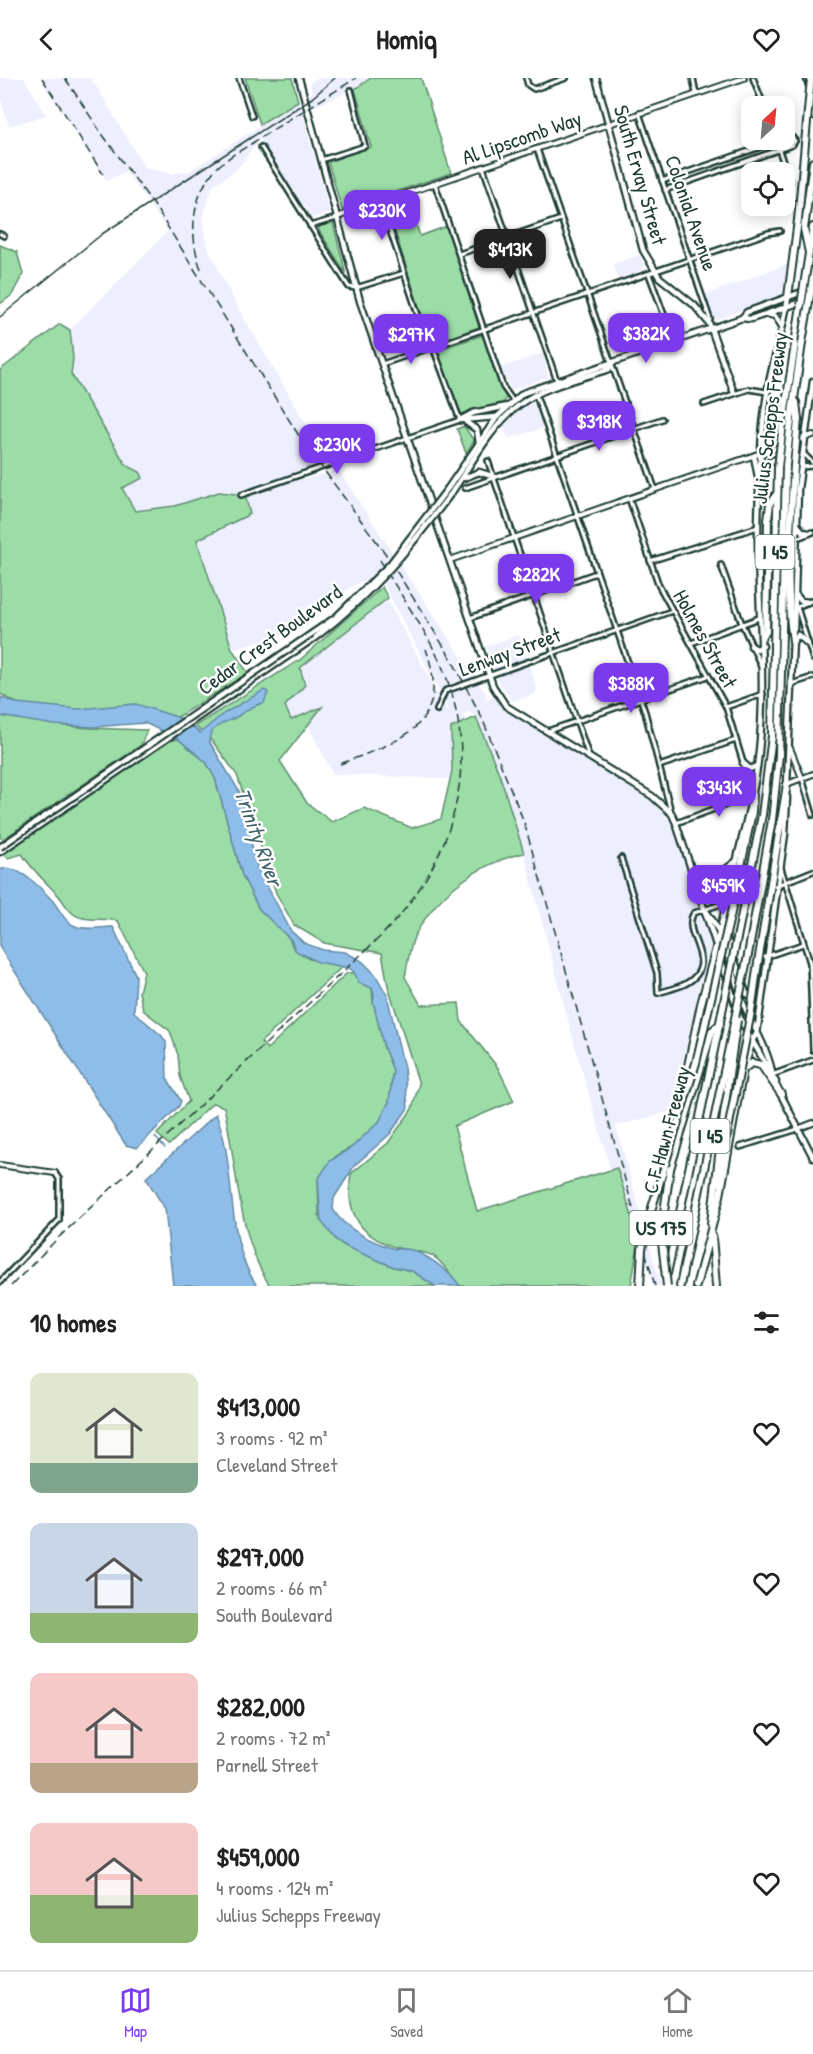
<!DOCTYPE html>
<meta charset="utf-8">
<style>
body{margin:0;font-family:"Patrick Hand",sans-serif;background:#f6f6f6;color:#222;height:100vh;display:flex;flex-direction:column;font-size:22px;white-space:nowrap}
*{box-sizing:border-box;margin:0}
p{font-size:20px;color:#767676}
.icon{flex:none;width:33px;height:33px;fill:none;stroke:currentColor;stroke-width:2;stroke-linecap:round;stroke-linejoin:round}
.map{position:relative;height:1208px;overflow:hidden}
.panel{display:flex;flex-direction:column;background:#fff;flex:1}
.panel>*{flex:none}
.needle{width:39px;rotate:26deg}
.buttons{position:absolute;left:741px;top:18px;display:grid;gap:12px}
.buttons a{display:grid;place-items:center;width:54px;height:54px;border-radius:12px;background:#fff;box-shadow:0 3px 15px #0003;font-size:30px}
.price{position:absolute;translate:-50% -51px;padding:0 14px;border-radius:12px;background:#7c3aed;color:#fff;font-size:20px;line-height:39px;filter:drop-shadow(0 2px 3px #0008)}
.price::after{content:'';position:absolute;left:50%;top:36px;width:18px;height:14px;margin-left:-9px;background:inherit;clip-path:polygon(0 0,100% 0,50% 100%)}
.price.selected{background:#222;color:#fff}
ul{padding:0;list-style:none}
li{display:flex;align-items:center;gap:18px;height:150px;padding:0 30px}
li span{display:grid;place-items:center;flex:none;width:168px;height:120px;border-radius:12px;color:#555}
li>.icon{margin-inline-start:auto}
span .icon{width:72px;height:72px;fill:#fffc;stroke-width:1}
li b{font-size:26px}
h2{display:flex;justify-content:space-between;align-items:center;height:72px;padding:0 30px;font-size:26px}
header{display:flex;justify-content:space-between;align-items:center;height:78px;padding:0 30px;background:#fff;font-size:27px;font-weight:800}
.dock{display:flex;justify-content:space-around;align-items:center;height:84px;border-top:2px solid #e0e0e0;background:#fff;font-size:16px;color:#767676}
.dock a{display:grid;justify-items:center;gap:3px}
.dock .selected{color:#7c3aed}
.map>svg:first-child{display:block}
.built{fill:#edeefe}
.green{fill:#9cdda7;stroke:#5e8d6e;stroke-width:1.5}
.water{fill:#8fbde9;stroke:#628aa1;stroke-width:1.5}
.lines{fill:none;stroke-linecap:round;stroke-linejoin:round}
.stream{stroke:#628aa1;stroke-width:1.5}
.minor-casing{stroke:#1f3d34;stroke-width:8}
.tertiary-casing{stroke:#1f3d34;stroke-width:8}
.secondary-casing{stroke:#1f3d34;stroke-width:9}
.primary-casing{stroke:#1f3d34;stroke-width:10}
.motorway-casing{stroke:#1f3d34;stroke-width:10}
.minor{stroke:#fff;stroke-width:3}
.tertiary{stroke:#fff;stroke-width:4}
.secondary{stroke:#fff;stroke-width:4.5}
.primary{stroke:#fff;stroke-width:5}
.motorway{stroke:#fff;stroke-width:6}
.tram{stroke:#1f3d34;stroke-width:1.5}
.rail{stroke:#1f3d34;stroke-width:1.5;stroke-dasharray:9 4.5;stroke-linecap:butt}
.secondary-bridge-casing{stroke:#1f3d34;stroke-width:9;stroke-linecap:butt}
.motorway-bridge-casing{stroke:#1f3d34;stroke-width:10;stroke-linecap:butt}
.secondary-bridge{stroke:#fff;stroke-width:4.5}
.motorway-bridge{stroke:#fff;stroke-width:6}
.labels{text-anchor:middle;stroke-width:5;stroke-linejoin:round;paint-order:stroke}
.shield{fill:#fff;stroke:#627771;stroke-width:1.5}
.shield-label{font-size:20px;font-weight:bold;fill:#1f3d34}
.street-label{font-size:21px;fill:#1f3d34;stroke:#fff}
.water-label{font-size:22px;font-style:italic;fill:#41636a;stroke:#fff}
</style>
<header><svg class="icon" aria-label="back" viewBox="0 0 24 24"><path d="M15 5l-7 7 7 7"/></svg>Homiq<svg class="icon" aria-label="heart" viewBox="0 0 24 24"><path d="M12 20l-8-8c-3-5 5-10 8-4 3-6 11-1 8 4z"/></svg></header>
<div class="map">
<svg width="813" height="1208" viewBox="0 0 813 1208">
<rect width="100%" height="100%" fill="#fff"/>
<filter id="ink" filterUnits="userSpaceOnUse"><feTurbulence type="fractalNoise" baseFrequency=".0167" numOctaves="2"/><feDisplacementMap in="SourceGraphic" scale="12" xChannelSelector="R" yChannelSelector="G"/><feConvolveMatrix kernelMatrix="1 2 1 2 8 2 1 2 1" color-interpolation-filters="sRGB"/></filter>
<g filter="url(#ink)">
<g class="built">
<polygon points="0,0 24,0 46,37 9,48 0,18"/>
<polygon points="40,0 91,0 145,90 173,96 191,92 312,15 310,5 318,0 371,0 355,11 302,34 330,135 312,140 260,61 236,92 213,107 203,138 207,167 234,223 329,385 238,417 219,414 175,428 135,434 122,410 143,400 140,394 126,387 71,295 73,281 70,252 168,153 126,93 107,103"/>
<polygon points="640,177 644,188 641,193 618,202 613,186"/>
<polygon points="788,186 784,215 716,242 713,241 705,217"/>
<polygon points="659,235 667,256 649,263 641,242"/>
<polygon points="543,275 548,299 511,312 501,290"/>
<polygon points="534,325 544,350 509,360 502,349 525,328"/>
<polygon points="338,392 487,618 484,622 492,618 511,636 656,726 670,744 713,869 700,905 672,1033 616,1048 661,1208 653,1208 646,1183 635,1176 572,957 524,775 500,698 476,639 469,633 463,637 467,654 440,754 451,701 333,696 308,647 321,630 291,642 284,628 305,607 300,590 387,522 448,635 447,627 378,495 348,511 306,549 232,571 197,462 250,436 245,417"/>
<polygon points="519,557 537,611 535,616 512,623 497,601 486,568"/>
</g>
<g class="green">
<polygon points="245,0 292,0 298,23 260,46"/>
<polygon points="371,0 421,0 451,95 342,132 328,84 371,69 355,11"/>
<polygon points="408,121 420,158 447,148 479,249 431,266 387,129"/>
<polygon points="333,145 345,192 345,194 318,151 320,148"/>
<polygon points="0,167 17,174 23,196 12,217 0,226"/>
<polygon points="60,246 70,252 73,281 71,296 126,387 140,394 143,400 122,410 135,433 175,428 219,414 245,417 250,436 197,462 232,571 248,595 176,640 22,628 0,616 0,292"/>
<polygon points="483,257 506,321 504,324 461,336 437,272"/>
<polygon points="464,348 474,363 466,375 457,351"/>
<path d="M382,509l6,11 -88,70 5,17 -20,21 6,14 31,-13 -42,54 27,42 25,19 32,-14 48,20 29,-9 11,-48 -1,-43 25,-11 24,59 24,77c-46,10 -86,40 -109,82 -6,12 -7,29 -10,42l16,28 38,-2 2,18 37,47 16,33 -60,25 23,85 140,-43 22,71 -8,47h-171c-8,-9 -19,-27 -29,-31 -10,-4 -22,-4 -32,-7 -39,-10 -54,-36 -48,-74l37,-31 24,-34 7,-25 -31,-98 -6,-33 -58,-10 -30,-18 -18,-32 -39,-118 -24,-33 -18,-16 106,-67z"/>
<path d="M0,630c45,22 97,20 147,22l-6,15 -138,94 -3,-2z"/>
<path d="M178,661l28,23 9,16 27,97 17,34 30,29 4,10 16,11 34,7 -82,76 6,7 80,-76h8l4,10 13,5 1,13 11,47 9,22 -4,32 -10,20 -27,25 -15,8 -19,24 1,36 6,11 18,19 51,22 18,4 23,15h-165c-32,-48 -33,-122 -46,-179l-11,-4 -44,42 -12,-11 32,-33 -9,-25 -2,-21 -8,-24 -27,-21 -4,-18 5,-20 -26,-51c-14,-4 -28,1 -41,-5 -8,-3 -13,-14 -18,-20 -14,-15 -26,-25 -37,-42l-14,4 -5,-4 166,-113z"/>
</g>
<g class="water">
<path d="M264,612l4,2 -4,11c-12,2 -16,7 -26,13 -11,7 -28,8 -29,25l30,50 18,76 34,64 13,12 19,7 22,2 17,9 13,13 12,21 17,73 4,40 -18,26 -35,31 -21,33 -1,11c10,19 39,33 59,39 8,2 15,0 23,3 16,7 35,21 45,35h-25l-23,-15 -18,-4 -45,-19 -12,-7 -16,-20 -3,-42 12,-18 22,-14 27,-25 10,-20 4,-32 -9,-22 -11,-47 1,-7 -2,-6 -13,-5 -5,-11 -5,-4 -31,-6 -22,-11 -5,-11 -32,-31 -17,-34 -27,-97 -9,-16 -28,-23 -33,-16 -53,4 -38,-2 -54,-9v-19l16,6 62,6 58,-5 47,15 17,14 23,-19z"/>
<path d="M5,790c17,1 34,18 46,31 8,8 12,22 24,27 11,5 26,1 38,1l23,49 -2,36 27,23 5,7 1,36 14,23 -2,5 -42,42 -11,-3 -8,-12 -118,-185v-78z"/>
<path d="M216,1036c22,53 7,122 41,172h-84l-8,-77 -19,-31z"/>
</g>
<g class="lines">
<polyline class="stream" points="155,1059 165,1070"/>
<g class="minor-casing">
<g id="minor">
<polyline points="239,0 252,38"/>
<polyline points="526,0 528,7 534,11 566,0"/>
<polyline points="693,0 696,16"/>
<polyline points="753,0 764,28"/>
<polyline points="639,35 710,241 709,245"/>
<polyline points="776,63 790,105"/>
<polyline points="261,69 349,209 356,210 404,195"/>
<polyline points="537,71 655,411"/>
<polyline points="321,82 365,68 351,12"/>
<polyline points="483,89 557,303"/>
<polyline points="662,103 781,62"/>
<polyline points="435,106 503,309 513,323"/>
<polyline points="665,112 792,67 795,63 792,59 784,60"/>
<polyline points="310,148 337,140"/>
<polyline points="0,156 4,158"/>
<polyline points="459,176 561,141"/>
<polyline points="649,196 674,264"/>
<polyline points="382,286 768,155 780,153"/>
<polyline points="536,317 645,634 671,734"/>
<polyline points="704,326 749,311 767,314"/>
<polyline points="804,376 813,385"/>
<polyline points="488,383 589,679"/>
<polyline points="801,389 813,388"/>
<polyline points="465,410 662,341"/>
<polyline points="241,417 460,342 433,269 426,261 381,125"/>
<polyline points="629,420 659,508 726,629 753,717 676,745"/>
<polyline points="797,460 813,454"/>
<polyline points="650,483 758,449"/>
<polyline points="721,487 742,546 761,588"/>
<polyline points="797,529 813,581"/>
<polyline points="797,529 813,522"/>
<polyline points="470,540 596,495"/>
<polyline points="691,565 759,540"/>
<polyline points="791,606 813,599"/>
<polyline points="726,629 763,616"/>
<polyline points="437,632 445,613 672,533"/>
<polyline points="548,653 708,598"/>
<polyline points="659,688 736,662"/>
<polyline points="802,700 813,737"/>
<path d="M621,780l36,115 1,20c9,-3 19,-5 27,-9 38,-20 -6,-51 9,-71l33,-11"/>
<polyline points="781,790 810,885 813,972"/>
<polyline points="696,801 725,791"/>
<polyline points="775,808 813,793"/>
<polyline points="765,879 803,866"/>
<polyline points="772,997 813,982"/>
<polyline points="740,1069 798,1051"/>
<polyline points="0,1204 59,1142 59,1101 55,1095"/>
</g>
</g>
<g class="tertiary-casing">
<g id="tertiary">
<polyline points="337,139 744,0"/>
<polyline points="797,362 813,357"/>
<polyline points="450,482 790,365"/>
<polyline points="790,670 802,700"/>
<polyline points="787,706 813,696"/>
<polyline points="800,1050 813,1045"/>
<polyline points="0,1087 55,1095"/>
</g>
</g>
<g class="secondary-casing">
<g id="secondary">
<polyline points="299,0 360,223 493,608 506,628 652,718 672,736 676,745 741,943 776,1004"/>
<polyline points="596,0 643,172 659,199 694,227 709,245 734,315"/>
<polyline points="767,236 775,238 782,248"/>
<polyline points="742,240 747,234 813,210"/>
<polyline points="460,342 473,335 508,328"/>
<polyline points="460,342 496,339"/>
<polyline points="466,344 477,352 479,365"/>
<polyline points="754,378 758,399"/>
<path d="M760,390c11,-9 33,-18 42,-4"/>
<polyline points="464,400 479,394 495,399"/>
<polyline points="448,410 497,339 523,315 742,240 751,241 813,220"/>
<path d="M452,414c20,-29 39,-66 67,-87 25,-19 61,-26 90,-36l2,-4"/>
<polyline points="798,448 803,454 809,455"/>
<polyline points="796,517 801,523 808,524"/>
<polyline points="794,551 798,411 813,303"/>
<polyline points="793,563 798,557 808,566"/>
<polyline points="751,568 757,571 763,568"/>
<polyline points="743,685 750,691 757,688"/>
<polyline points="787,707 793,560"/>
<path d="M752,719c19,-90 5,-180 6,-272 1,-43 2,-88 9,-131 5,-33 17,-64 21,-97"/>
<polyline points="0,774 316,559"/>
<polyline points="726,791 735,784"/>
<path d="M706,833c20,25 26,62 37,92 10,23 24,44 29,69"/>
<polyline points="725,855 746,915 753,920"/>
<polyline points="716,868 750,727"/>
<polyline points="752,963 757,955 785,756 787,719"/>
<polyline points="780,1015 813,1079"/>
</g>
</g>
<g class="primary-casing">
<polyline id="primary" points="807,0 813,18"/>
</g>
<g class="motorway-casing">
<g id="motorway">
<polyline points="811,21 813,38"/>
<polyline points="810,170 813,149"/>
<polyline points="809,175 804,151 813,84"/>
<polyline points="788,219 798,142"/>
<polyline points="796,324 798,341"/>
<polyline points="791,342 802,265"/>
<polyline points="783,345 801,227"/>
<polyline points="762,559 766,554 768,442 770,425 776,417"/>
<path d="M793,563c-9,-57 -2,-119 1,-176"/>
<polyline points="736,813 752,734 753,717"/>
<polyline points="737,860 762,737 772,658 778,390"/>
<polyline points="748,877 772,742 779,677 786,387"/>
<polyline points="757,891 787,706"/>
<polyline points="746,989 752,985 761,987 781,1016"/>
<polyline points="678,1035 701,926 716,870"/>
<polyline points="670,1091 712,953 720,946"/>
<polyline points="719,1105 725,1067"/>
<polyline points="711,1145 727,1011"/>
<polyline points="712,1158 716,1208"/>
<polyline points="667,1196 722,934"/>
<polyline points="680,1208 683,1193"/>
<polyline points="696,1208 720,1118 743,992 752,963"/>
</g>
</g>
<use href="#minor" class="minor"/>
<use href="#tertiary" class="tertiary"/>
<use href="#secondary" class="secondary"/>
<use href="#primary" class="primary"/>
<use href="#motorway" class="motorway"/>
<polyline class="tram" points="0,239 102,156 312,20 335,0"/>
<g class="rail">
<polyline points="42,0 103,96"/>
<polyline points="65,0 100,53 154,127 301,361 385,475 451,580 482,640 524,744 655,1208"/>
<path d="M201,191c-12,-32 -10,-70 12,-97 11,-13 27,-21 41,-30 33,-22 68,-42 102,-64"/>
<path d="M340,686c59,-23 113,-37 86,-115"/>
<path d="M11,1208l46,-47 323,-302c72,-73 103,-168 64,-266 -16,-39 -43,-74 -64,-111"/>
</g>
<g class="secondary-bridge-casing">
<g id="secondary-bridge">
<path d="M316,559c54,-41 95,-90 136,-145"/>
<polyline points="0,769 336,539 390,486 448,410"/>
</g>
</g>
<g class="motorway-bridge-casing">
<g id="motorway-bridge">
<polyline points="798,142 811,0"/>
<polyline points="801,227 809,175"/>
<polyline points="802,265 813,200"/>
<polyline points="786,387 791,342"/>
<polyline points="794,387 798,341"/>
<polyline points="778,390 783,345"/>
<polyline points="722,934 737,860"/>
<polyline points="727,1011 737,942"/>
<polyline points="725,1067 751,934 757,891"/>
<polyline points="683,1193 748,877"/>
<polyline points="640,1208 642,1171 647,1146 696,985 736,813"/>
<polyline points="667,1208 661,1156 670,1091"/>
</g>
</g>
<use href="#secondary-bridge" class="secondary-bridge"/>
<use href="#motorway-bridge" class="motorway-bridge"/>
</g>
</g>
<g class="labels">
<g class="shield">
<rect x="755.5" y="457" width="39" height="34" rx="4.5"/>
<rect x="690.5" y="1041" width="39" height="34" rx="4.5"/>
<rect x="629.5" y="1133" width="63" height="34" rx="4.5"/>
</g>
<g class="shield-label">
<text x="775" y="481">I 45</text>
<text x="710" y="1065">I 45</text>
<text x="661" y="1157">US 175</text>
</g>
<g class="street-label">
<text transform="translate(522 60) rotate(-19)" y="7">Al Lipscomb Way</text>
<text transform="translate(640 97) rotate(74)" y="7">South Ervay Street</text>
<text transform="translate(691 135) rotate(71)" y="7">Colonial Avenue</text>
<text transform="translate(770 340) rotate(-83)" y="7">Julius Schepps Freeway</text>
<text transform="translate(705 561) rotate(61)" y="7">Holmes Street</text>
<text transform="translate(270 562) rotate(-36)" y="7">Cedar Crest Boulevard</text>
<text transform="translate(510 574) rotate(-20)" y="7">Lenway Street</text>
<text transform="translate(667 1052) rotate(-75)" y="7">C F Hawn Freeway</text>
</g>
<g class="water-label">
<text transform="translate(259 759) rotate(70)" y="8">Trinity River</text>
</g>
</g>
</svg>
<div class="buttons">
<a><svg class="needle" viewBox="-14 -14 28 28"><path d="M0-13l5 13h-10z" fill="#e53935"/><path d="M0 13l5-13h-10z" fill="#767676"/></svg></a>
<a><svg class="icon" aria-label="locate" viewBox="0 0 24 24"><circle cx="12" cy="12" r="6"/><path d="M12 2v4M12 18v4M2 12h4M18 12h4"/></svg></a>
</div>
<b class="price" style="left:382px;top:163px">$230K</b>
<b class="price selected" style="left:510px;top:202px">$413K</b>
<b class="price" style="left:646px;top:286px">$382K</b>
<b class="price" style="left:411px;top:287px">$297K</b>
<b class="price" style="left:599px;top:374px">$318K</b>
<b class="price" style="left:337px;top:397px">$230K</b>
<b class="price" style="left:536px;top:527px">$282K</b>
<b class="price" style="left:631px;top:636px">$388K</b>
<b class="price" style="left:719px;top:740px">$343K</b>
<b class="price" style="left:723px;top:838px">$459K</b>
</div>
<section class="panel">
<h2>10 homes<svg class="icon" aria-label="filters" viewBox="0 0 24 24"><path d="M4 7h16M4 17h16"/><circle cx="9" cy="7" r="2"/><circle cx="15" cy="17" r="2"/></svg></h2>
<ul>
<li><span style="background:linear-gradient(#dfe7d0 75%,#7fa58c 0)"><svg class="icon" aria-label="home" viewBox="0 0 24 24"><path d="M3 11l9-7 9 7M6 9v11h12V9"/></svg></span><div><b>$413,000</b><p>3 rooms · 92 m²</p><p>Cleveland Street</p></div><svg class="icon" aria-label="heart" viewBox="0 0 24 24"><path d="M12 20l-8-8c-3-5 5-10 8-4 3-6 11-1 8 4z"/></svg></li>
<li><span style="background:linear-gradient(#c9d6e8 75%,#8fb573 0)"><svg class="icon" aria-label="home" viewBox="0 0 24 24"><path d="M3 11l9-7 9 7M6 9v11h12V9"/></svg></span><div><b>$297,000</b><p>2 rooms · 66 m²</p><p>South Boulevard</p></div><svg class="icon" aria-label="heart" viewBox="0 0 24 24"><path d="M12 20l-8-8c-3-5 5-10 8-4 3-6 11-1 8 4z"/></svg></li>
<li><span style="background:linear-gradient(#f6c9c9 75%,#b9a48a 0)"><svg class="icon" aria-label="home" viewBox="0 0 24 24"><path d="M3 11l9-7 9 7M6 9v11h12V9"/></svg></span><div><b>$282,000</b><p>2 rooms · 72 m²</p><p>Parnell Street</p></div><svg class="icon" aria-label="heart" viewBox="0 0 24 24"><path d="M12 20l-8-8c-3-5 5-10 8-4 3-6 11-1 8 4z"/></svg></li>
<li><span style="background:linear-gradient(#f6c9c9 60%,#8fb573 0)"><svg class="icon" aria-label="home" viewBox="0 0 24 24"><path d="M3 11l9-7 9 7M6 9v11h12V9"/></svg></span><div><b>$459,000</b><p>4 rooms · 124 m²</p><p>Julius Schepps Freeway</p></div><svg class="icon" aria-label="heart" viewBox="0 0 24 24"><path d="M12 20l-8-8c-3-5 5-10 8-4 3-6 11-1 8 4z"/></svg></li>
</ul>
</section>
<nav class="dock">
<a class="selected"><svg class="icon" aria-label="map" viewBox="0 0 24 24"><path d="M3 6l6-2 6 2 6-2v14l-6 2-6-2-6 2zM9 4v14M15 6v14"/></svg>Map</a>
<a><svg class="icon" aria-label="saved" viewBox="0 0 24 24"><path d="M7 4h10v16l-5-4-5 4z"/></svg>Saved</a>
<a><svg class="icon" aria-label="home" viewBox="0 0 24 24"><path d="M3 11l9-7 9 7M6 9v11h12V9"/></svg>Home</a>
</nav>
